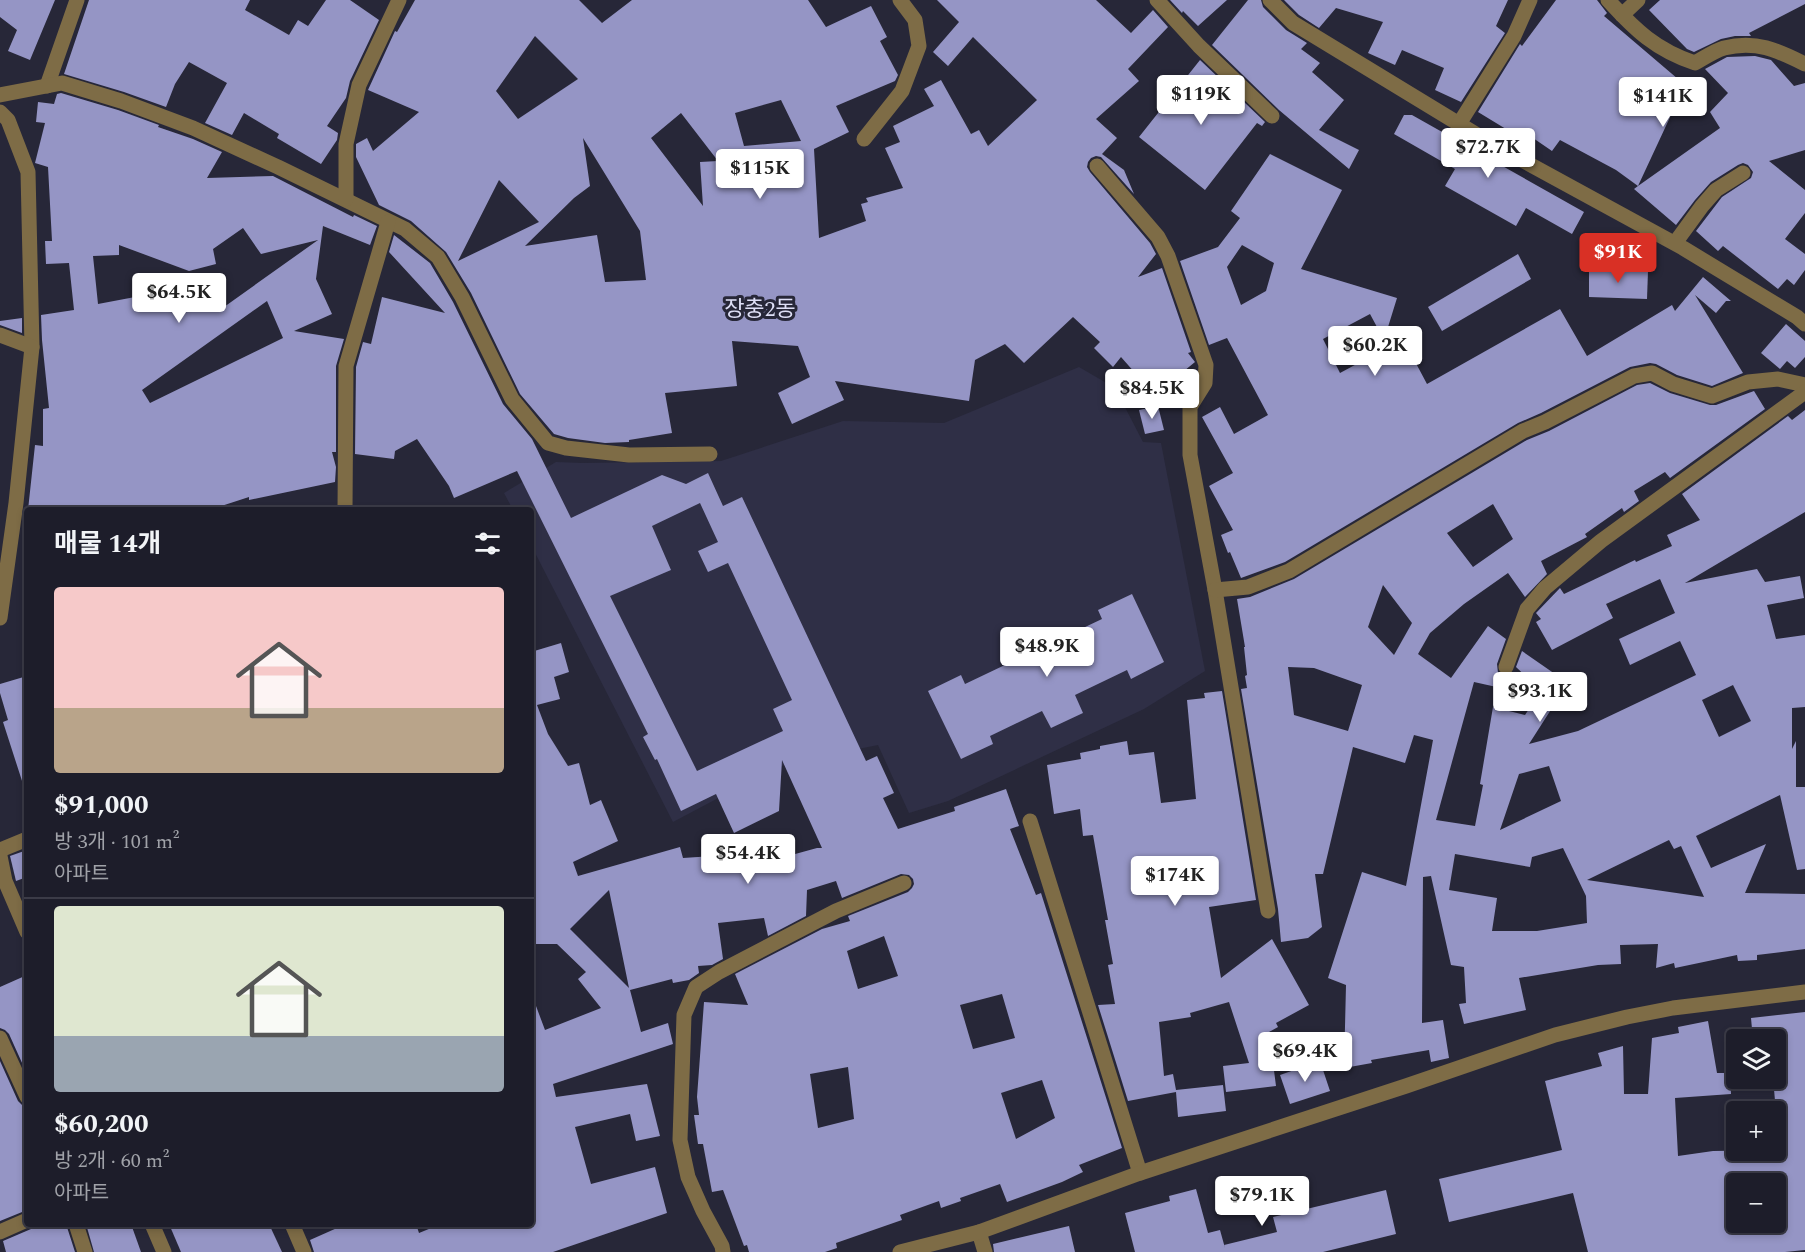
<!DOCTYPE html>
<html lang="ko">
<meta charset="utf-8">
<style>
body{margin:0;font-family:Spectral,"Noto Sans KR",serif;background:#2a2a36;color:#f1f3f6;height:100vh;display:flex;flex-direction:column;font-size:22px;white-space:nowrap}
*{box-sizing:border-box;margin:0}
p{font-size:20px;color:#a0a2a8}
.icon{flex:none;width:33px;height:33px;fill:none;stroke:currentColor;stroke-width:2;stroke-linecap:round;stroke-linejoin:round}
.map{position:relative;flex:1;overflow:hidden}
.side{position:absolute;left:24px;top:507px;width:510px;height:720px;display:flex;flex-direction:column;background:#1d1d2a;border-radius:6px;box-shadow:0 3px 9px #0003,0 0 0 2px #3b3b47}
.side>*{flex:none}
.controls{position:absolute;left:1726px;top:1029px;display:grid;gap:12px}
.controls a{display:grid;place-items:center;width:60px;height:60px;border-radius:6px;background:#1d1d2a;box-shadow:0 3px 9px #0003,0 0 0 2px #3b3b47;font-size:30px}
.price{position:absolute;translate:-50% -51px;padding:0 14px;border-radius:6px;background:#fff;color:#222;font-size:20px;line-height:39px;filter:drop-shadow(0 2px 3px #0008)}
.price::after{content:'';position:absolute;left:50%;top:36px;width:18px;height:14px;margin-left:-9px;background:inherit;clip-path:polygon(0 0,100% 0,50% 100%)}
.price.selected{background:#d93025;color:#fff}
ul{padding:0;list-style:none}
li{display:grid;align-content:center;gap:12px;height:318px;padding:0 30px}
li+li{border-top:2px solid #3b3b47}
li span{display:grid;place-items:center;height:186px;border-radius:6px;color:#555}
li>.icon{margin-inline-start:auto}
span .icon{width:108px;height:108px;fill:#fffc;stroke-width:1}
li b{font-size:26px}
h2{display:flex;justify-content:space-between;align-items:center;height:72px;padding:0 30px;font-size:26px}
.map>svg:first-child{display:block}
.built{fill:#2f2f46}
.building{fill:#9595c5;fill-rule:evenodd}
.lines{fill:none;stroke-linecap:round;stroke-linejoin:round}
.minor{stroke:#7e6c46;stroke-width:15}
.labels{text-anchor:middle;stroke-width:6;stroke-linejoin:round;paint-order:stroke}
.quarter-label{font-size:22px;fill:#dedff6;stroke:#272738}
</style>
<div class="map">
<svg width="1805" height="1252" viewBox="0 0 1805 1252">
<rect width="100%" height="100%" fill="#272738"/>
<polygon class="built" points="1079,367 1115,388 1143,442 1161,443 1205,671 1144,709 948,801 909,813 878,745 788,763 741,786 673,822 531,545 531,510 513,510 504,493 556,462 582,463 721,461 843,421 944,423"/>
<g class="building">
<polygon points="0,0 55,0 30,60 8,51 17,30 0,17"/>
<polygon points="89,0 250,0 245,10 289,35 298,20 308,26 326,0 350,0 379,20 350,81 346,98 327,126 338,133 337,140 321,164 277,138 279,134 244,113 232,135 205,123 227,83 189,62 175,84 166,107 124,92 64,74"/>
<path d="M415,0h164l23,23 30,-23h176l18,27 45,-21 16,31 -7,4 18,34 -3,6 -59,25 13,26 -35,17 5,89 47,-17 -5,-17 7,-2 -2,-4 37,-10 -18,-40 15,-6 -7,-16 41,-20 -10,-17 17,-9 30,54 8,-4 9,16 49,-46 -64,-63 -25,29 -15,-14 26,-30 -22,-22h159l35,33 22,-23 15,17 -40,42 11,12 -43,38 21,19 -15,16 22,16 10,24 -33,-37 -5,-1 -5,2 -3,4 -1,5 3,5 60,71 6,11 -18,23 24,-9 29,84 -3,1 7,9 -11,9 3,4 -29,24 -37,-42 -8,10 -19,-19 6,-6 -27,-25 -49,46 -19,-19 -30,16 -6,41 -134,-20 9,19 -52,24 -14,-31 32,-16 -12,-31 -66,-5 5,45 -72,7 7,40 -43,7v2l-24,1 -37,-5 -14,-4 -34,-40 -49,-101 -25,-41 -35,-31 -32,-16 -23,-48v-13l11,-6 6,13 46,-39 -51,-22 27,-59 2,1zM535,36l43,43 -60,40 -22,-28zM781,100l20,41 -57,5 -9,-33zM681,113l37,48 -18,1 3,44 -52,-68zM583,138l57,93 6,49 -41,2 -8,-47 -72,11 49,-48 16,-12zM499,180l40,42 -81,39z"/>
<polygon points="1170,0 1227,0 1198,26 1183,11 1182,13"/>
<polygon points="1248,0 1261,0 1263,7 1286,30 1307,43 1301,49 1320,63 1312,72 1344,100 1319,130 1359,150 1349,169 1279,110 1212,45"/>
<polygon points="1284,0 1508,0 1496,26 1505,33 1461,102 1435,90 1444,68 1402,50 1395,65 1368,53 1383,22 1336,8 1319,28 1299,15"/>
<polygon points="1556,0 1597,0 1607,13 1604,16 1685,85 1638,186 1720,128 1710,112 1728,93 1705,69 1727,57 1755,56 1771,60 1794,86 1805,83 1805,150 1769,161 1805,190 1805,213 1785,239 1805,254 1805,270 1794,285 1787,279 1778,289 1723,246 1718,251 1696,231 1722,197 1751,178 1753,172 1748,165 1743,163 1738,165 1711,182 1695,200 1676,225 1634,189 1638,186 1616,170 1560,140 1552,151 1533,138 1529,143 1478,112 1520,44 1522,46"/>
<polygon points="1660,0 1805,0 1805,4 1749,33 1751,36 1735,36 1721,39 1694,52 1687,49 1649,10"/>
<polygon points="1200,60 1265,122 1262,126 1257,123 1205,190 1139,137"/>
<path d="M61,93l57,17 41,15 -1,2 35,12 29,13 -15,26 66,-2 80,41 1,-2 23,11 -7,19 -47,-19 -7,53 16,35 -38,17 50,8 -8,27v86h-4l4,15 -1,15 -86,18v-3l-40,13h-181l7,-65 8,1v-37l6,-1 -7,-68 -1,-25 33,-5 -5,-47 -23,1 -1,-23h7l-4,-74 -13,-4 10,-40 -9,-1 2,-20 16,2 3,-10zM243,228l18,26 57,-14 -94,67 -21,-28 -68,18 -37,7 -5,-48 26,-1v-10l70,26 27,-7 -3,-15zM267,301l16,37 -133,65 -8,-13z"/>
<polygon points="1404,115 1412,115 1584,212 1572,234 1526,208 1516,226 1445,186 1455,169 1394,134"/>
<path d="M1270,154l72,36 -41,79 96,29 -13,42 -14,-26 -47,25 17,34 63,-34 24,45 133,-75 27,47 85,-51 3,6 28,-34 28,24h-5l-10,12 -21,-18 48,78 -31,13 -35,-11 -21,-11 -6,-1 -20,4 -89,46 -23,10 -233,139 -44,16 -11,-26 -2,1 -7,-18 12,-5 -24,-44 24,-13 -31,-56 18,-10 14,27 34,-19 -41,-77 -18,7 -29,-84 38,-14 22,-29 -9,-7zM1242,245l32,18 -8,28 -25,14 -14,-38z"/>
<path d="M394,235l36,28 23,39 50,102 29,35 39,79 91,-43 24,9 22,-11 15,33 19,-9 124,264 11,-5 17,37 -11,5 15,31 57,-18 -1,-4 52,-18 13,37 -9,3 26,66 5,-2 81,255 -43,17 4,7 -21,10 -55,20 -7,-18 -40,14 1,3 -20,7 -2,-7 -39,14 2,5 -66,23 1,5 -12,4h-76l-2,-7 -3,1 -21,-56 -11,2 -9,-48h-5l-4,-29h5l-2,-18 7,-95 44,3 -13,-31 87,-45 28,-8 -2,-5 60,-24 4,-4 2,-4 -1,-5 -4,-4 -8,-1 -59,24 -6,-17 -29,9 -1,26 -38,20 -4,-18 -46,5 5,36 -11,6 -14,1 1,7 -10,7 -16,3 -1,-4 -42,11 11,42 27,-9 5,21 -120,40 3,13 91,-13 13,52 -24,5 -6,-27 -55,13 16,57 64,-17 12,46 -114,39h-239l-4,-12 36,-16h70l3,9 22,-9h90v-226h2l12,32 56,-22 -23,-29 8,-7 -29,-28h-26v-292l30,-9 8,29 -15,5 6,22 -23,6 11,29 20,32 11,-3 11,42 11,-5 17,41 -45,21 5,14 102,-29 3,11 45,-3 1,-12 49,3 -1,13 40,-11h5l-40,-88 -3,51 -45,22 -18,-39 -35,17 -24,-52 -2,1 -12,-23 5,-3 -131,-263 -63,27 -5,-12 -32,-47 -22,12 -1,8 -39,-5 1,-87 7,-25 8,2 11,-47 63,16 -56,-61zM700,503l18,39 -20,9 10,21 20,-9 64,137 -19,9 10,22 -86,40 -87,-175 61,-26 -19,-44zM609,890l20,98 -59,-59zM884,936l14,40 -40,13 -11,-38zM1002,994l13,44 -42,11 -13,-44zM848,1067l6,52 -36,9 -8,-54zM1042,1080l13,38 -39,21 -15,-46z"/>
<polygon points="1518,254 1531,279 1442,331 1428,307"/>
<polygon points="1589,270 1648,271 1647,299 1589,297"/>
<polygon points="22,318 22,333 0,325 0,321"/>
<polygon points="1786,324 1805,341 1805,357 1795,368 1787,361 1780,369 1761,353"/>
<path d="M1650,383l20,10 40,12h6l38,-14 11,18 -95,69 -5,-6 -31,19 5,10 -15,11 -2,-4 -37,26 2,3 -46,24 6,13 -22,23 -17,-24 -44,31 -34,29 -12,21 33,24 37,-52 18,13 -9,25 1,9 7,3 -4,12 -27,-6 -38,138 39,6 8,-41 -3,-1 13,-77 32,8 16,-24 -25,-24 6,-16 46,32 -39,61 49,-13 118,-56 -16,-34 -50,24 -11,-26 56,-26 -15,-34 -54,25 7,14 -61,32 -16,-28 5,-3 -5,-6 24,-25 4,6 71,-34 1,2 36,-16 -5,-11 33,-15 -18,-26 106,-78 4,4 13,-10v102l-120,71 72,-14 8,13 35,-6 4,22 -37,7 9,34 29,-4v72l-13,1v41l4,-8v46h9v82l-8,1 -17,-75 -84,41 15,32 55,-24 -21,49 60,1v55l-48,6v5l-19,1 -1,-6 -62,13 -1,-5 -18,5 2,-24 -38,1 1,19 -23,1 -79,13 7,32 -62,14 -5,-20 7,-1 -2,-36 -13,-2 -20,-89 -8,1 -1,146 21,-3 6,38 -18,4 -2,-12 -58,10 1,3 -28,5 2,-83 -18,-7 34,-106 44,14 27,-146 -19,-5 -9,28 -52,-16 -30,127h-8l7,53 -14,11 -27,4 -3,-33 -37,-220 6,-1 -2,-12 2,-1 -3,-28h1l-8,-48 13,-2 44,-18 233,-139 22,-9 88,-46zM1493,504l20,35 -40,28 -26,-34zM1383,585l29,38 -18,32 -26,-28zM1288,667l26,1 48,17 -14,46 -54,-16zM1733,685l18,36 -32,16 -17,-37zM1549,766l12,35 -61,29 19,-56zM1669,840l5,9 7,-3 23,51 -117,-17zM1563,848l23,48 1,27 -50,8h-45l5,-33 -48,-8 6,-36 75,13 2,-10z"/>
<polygon points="1158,406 1164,430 1145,434 1139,410"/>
<polygon points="1132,594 1164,662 1131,679 1127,670 1075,695 1083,713 1051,728 1042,711 990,736 993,744 961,759 928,691 961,675 965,684 1102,619 1098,610"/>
<polygon points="27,676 27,783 23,784 3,722 8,720 0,693 0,684"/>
<polygon points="1222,691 1256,900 1209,907 1221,978 1272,939 1309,1005 1276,1023 1278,1027 1269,1032 1276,1086 1226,1092 1223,1066 1249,1063 1229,1002 1190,1013 1191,1017 1159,1022 1164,1076 1173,1074 1176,1090 1223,1085 1226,1111 1178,1117 1176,1092 1128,1101 1098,1005 1115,1004 1108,965 1113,964 1105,920 1108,920 1093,835 1083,836 1080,809 1054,814 1047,765 1081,759 1080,753 1100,749 1100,746 1127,741 1129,755 1154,752 1161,803 1196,799 1187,700 1205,698 1204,693"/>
<polygon points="27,850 27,877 16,881 10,856"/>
<polygon points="27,975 27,1074 9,1034 5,1030 0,1028 0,987"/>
<path d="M1805,1012v238l-20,2h-197l-15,-59 -124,29 -10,-43 123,-29 -17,-69 57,-15 -4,-13 25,-7 1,48h24l4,-56 27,-5 -1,-6 30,-6 9,52h13l1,21 -56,4 3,58 35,-5 64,-1 -1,-38 -3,-34h3v-38h-23l-2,-22zM1781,1179l2,43h-51l-2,-41z"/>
<polygon points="0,1061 18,1101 22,1105 27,1107 27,1210 0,1221"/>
<polygon points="1320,1061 1330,1091 1290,1104 1280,1075"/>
<polygon points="1196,1189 1208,1233 1220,1230 1225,1248 1224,1245 1277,1232 1273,1217 1386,1190 1396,1234 1323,1252 1135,1252 1125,1213 1170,1201 1169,1196"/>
<polygon points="36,1224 66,1224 75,1252 6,1252 3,1241 31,1229"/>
<polygon points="86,1224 131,1224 141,1252 94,1252"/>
<polygon points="169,1224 269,1224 282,1252 181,1252"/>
<polygon points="1069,1226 1075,1252 994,1252 993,1244"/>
</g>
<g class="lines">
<g class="minor">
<polyline points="1157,0 1199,46 1272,116"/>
<polyline points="1270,0 1293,23 1487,141 1683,248 1797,317 1805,324"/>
<path d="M1608,0c27,30 48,50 87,63 9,-5 19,-12 29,-15 32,-8 53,2 81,16"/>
<polyline points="1622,15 1638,0"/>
<polyline points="47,86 77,0"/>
<polyline points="0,95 62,83 121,101 193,128 278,167 405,229 438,257 462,297 512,399 548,443 566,448 629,455 710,454"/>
<polyline points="0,112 8,120 28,172 32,347 16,503 0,618"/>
<polyline points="1459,124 1514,36 1530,0"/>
<polyline points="864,139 902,91 919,46 915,20 900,0"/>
<polyline points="1097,166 1158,237 1168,256 1206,365 1205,383 1190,407 1190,455 1215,590 1268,911"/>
<polyline points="346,199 346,144 359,85 399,0"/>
<polyline points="1675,243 1702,206 1716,190 1743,173"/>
<polyline points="0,335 32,347"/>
<polyline points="345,510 346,366 388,222"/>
<polyline points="1215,590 1248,587 1289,571 1523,431 1545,422 1634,376 1652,373 1673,384 1712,396 1748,382 1778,379 1805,385"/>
<polyline points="1506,667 1527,609 1545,588 1601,541 1805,392"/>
<polyline points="1030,821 1140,1173"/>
<polyline points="0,850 27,839"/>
<polyline points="0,856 5,881 27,932"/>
<polyline points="0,1038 27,1097"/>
<polyline points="76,1224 85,1252"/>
<polyline points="152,1224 164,1252"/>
<polyline points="292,1224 304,1252"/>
<polyline points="0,1232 27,1220"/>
<polyline points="979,1232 985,1252"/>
<polyline points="723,1252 722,1246 703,1211 688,1177 680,1140 684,1015 696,987 719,972 836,911 904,883"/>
<polyline points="900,1252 979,1232 1140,1173 1406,1086 1555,1035 1627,1017 1673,1008 1805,992"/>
</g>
</g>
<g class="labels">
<g class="quarter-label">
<text x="760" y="316">장충2동</text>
</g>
</g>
</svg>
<div class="controls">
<a><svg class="icon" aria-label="layers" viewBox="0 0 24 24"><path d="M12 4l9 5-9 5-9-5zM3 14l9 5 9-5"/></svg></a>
<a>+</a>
<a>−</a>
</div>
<b class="price" style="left:1201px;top:126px">$119K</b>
<b class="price" style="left:1663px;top:128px">$141K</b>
<b class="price" style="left:1488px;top:179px">$72.7K</b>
<b class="price" style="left:760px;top:200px">$115K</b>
<b class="price selected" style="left:1618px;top:284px">$91K</b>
<b class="price" style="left:179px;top:324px">$64.5K</b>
<b class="price" style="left:1375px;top:377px">$60.2K</b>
<b class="price" style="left:1152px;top:420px">$84.5K</b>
<b class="price" style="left:1047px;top:678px">$48.9K</b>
<b class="price" style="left:1540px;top:723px">$93.1K</b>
<b class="price" style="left:748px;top:885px">$54.4K</b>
<b class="price" style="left:1175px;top:907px">$174K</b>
<b class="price" style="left:1305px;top:1083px">$69.4K</b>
<b class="price" style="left:1262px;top:1227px">$79.1K</b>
<section class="side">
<h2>매물 14개<svg class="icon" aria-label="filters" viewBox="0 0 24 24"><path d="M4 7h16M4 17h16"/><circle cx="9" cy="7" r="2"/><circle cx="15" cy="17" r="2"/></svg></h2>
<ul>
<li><span style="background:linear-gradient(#f6c9c9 65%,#b9a48a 0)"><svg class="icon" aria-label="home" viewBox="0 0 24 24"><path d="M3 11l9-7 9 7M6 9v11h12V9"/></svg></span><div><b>$91,000</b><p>방 3개 · 101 m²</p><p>아파트</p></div></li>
<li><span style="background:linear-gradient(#dfe7d0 70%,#9aa5b1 0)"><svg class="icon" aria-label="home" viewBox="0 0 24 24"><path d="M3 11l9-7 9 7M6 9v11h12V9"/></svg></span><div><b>$60,200</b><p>방 2개 · 60 m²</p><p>아파트</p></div></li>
</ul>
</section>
</div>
